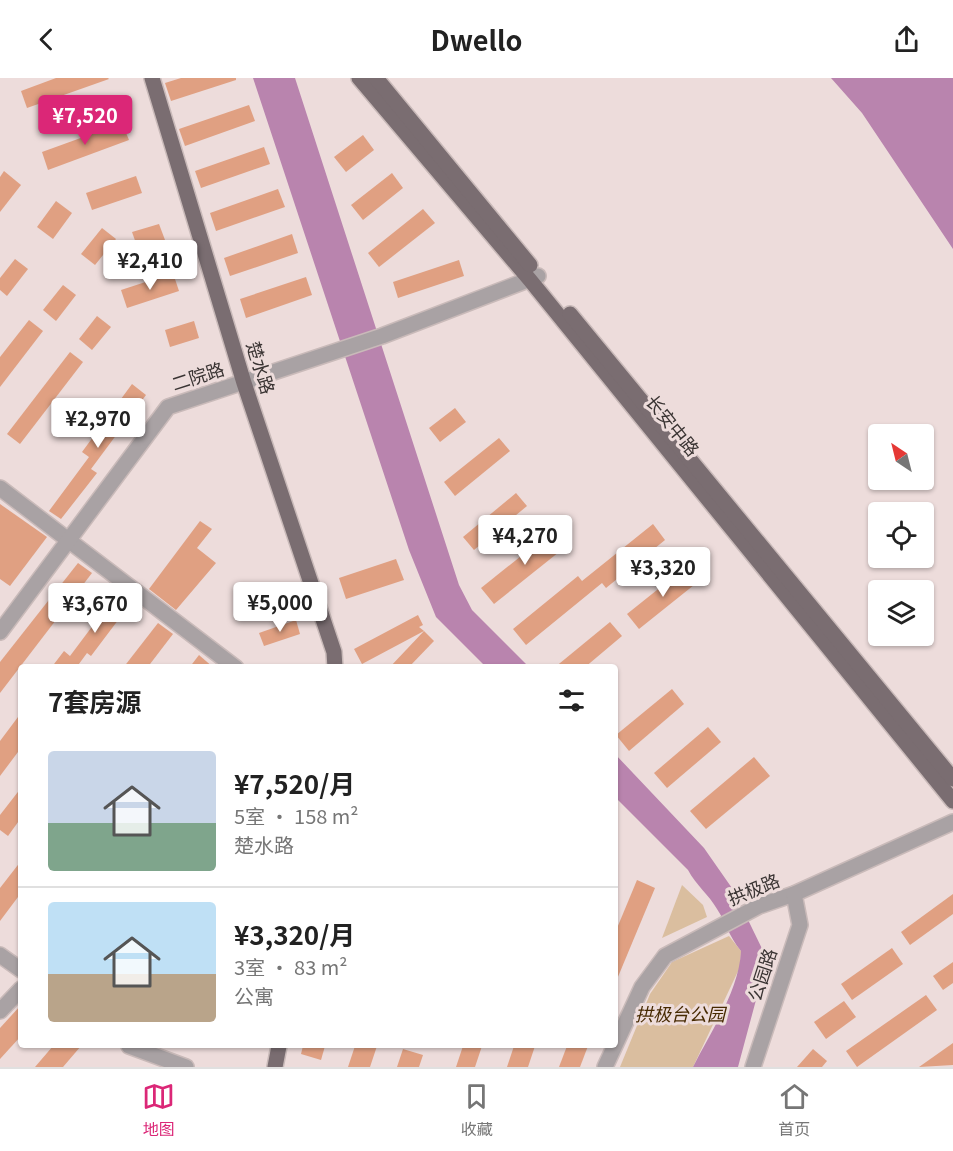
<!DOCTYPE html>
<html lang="zh">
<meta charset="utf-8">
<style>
body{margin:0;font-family:Georgia,"Noto Sans SC",serif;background:#f6f6f6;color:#222;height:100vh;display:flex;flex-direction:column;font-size:22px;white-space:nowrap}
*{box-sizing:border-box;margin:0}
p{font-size:20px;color:#767676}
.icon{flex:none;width:33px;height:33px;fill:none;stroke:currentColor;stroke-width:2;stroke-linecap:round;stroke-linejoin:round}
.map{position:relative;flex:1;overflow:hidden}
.drawer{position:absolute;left:18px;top:586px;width:600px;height:384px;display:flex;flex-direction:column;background:#fff;border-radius:6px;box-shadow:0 2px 4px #0004}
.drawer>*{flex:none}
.needle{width:39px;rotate:325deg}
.buttons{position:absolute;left:868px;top:346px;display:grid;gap:12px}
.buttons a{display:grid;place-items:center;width:66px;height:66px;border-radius:6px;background:#fff;box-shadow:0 2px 4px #0004;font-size:30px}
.price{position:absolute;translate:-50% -51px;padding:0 14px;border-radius:6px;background:#fff;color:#222;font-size:20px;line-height:39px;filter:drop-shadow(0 2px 3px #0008)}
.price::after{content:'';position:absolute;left:50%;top:36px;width:18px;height:14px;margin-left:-9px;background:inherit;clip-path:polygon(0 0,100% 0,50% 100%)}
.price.selected{background:#db2777;color:#fff}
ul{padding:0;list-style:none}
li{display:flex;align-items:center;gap:18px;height:150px;padding:0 30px}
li+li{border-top:2px solid #e0e0e0}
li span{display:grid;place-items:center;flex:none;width:168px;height:120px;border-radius:6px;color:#555}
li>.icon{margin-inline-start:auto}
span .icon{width:72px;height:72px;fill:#fffc;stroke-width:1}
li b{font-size:26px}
h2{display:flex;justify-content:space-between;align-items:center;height:72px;padding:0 30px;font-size:26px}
header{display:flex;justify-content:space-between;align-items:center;height:78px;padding:0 30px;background:#fff;font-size:27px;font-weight:700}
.dock{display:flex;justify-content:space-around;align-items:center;height:84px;border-top:2px solid #e0e0e0;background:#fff;font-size:16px;color:#767676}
.dock a{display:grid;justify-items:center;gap:3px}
.dock .selected{color:#db2777}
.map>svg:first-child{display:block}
.green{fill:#dabe9f}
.water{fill:#b984ae}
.building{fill:#e0a082}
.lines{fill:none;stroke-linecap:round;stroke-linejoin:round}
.minor-casing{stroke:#c9bab9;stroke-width:18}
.major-casing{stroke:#c9bab9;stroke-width:18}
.minor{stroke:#a9a2a4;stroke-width:15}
.major{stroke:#7a6d71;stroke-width:15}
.labels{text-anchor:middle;stroke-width:6;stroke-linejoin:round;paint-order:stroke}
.street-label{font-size:18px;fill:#3a3433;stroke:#eddcdb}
.park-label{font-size:18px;font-style:italic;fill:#462900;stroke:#eddcdb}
</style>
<header><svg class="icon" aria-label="back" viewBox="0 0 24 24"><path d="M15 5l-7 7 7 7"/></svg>Dwello<svg class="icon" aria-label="share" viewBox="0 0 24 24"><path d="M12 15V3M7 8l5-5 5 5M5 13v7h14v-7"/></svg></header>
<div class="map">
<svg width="953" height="989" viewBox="0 0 953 989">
<rect width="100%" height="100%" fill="#eddcdb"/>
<g class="green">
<polygon points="682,807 703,827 707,839 662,860"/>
<polygon points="729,858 741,873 740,889 693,989 620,989 650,916 672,884"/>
</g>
<g class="water">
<polygon points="253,0 295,0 459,507 472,532 529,589 486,589 436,539 409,472"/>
<polygon points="831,0 953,0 953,171 862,35"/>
<path d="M615,676l89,94 30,43 33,68 -29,108h-45c18,-36 46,-76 48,-116 -13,-16 -14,-27 -24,-42 -8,-14 -21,-24 -29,-39l-73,-73z"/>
</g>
<g class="building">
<polygon points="56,0 108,0 109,1 27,30 21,13"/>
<polygon points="181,0 236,0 236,2 171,23 165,5"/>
<polygon points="249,27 255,43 185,68 179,51"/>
<polygon points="122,45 129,62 48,92 42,74"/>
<polygon points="363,57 374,72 346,94 334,79"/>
<polygon points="264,69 270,86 201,110 195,93"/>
<polygon points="4,93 21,107 0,134 0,99"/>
<polygon points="392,95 403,110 363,142 351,127"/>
<polygon points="136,98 142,115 92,132 86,115"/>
<polygon points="278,111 285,129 216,153 210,135"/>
<polygon points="56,123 72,135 53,161 37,149"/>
<polygon points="423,131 435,145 379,189 368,175"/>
<polygon points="159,146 165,162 138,171 132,154"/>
<polygon points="102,150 116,161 95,187 81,176"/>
<polygon points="292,156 298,175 230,198 224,180"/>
<polygon points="15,181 28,191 7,218 0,212 0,200"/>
<polygon points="459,182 464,198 398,220 393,204"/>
<polygon points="173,195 179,213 127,230 121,212"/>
<polygon points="306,199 312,217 246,240 240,221"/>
<polygon points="63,207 76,217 56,243 43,232"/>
<polygon points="97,238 111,249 92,272 79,261"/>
<polygon points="29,242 43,253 0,309 0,279"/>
<polygon points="194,243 199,260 170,269 165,252"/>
<polygon points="70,274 83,284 20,366 7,356"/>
<polygon points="132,306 146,317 91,391 97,395 61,441 49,433 89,379 82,374"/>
<polygon points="455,330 466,344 440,364 429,350"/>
<polygon points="499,360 510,373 455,418 444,404"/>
<polygon points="516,415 527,428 474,472 463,459"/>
<polygon points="0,426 47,459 10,508 0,501"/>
<polygon points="200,443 212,451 197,470 216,485 176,532 149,511"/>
<polygon points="653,446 665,462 606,510 602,505 526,567 513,551 578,498 582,503"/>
<polygon points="556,450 569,466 494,526 481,510"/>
<polygon points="396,481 404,502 346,521 339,500"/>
<polygon points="78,485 92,495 0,615 0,584"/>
<polygon points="687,488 699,503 639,551 627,536"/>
<polygon points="281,509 287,525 253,537 248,521"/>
<polygon points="118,514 131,525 91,578 87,575 76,590 51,590 64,573 70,578"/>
<polygon points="418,537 423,547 419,549 424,553 362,586 354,571"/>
<polygon points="296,542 300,556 264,568 259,555"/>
<polygon points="610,544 622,558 584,590 554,590"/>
<polygon points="158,545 173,556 147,590 123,590"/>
<polygon points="424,553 434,563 408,590 389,590"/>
<polygon points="199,577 214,590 189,590"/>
<polygon points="672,611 684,626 629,673 616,657"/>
<polygon points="21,635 21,670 0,698 0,663"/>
<polygon points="708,649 721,664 667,710 654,695"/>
<polygon points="754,679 770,698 706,751 690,733"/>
<polygon points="21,710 21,740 8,758 0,752 0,737"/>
<polygon points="21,783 21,815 0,843 0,810"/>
<polygon points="637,802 655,810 615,906 615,855"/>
<polygon points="953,816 953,836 910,867 901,854"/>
<polygon points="892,870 903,886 852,922 841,906"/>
<polygon points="953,884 953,905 943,912 933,898"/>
<polygon points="926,917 937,932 857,989 846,973"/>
<polygon points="844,923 856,939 826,961 814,944"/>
<polygon points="21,927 21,958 0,981 0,950"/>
<polygon points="953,965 953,987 919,989"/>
<polygon points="53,968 81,968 63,989 35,989"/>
<polygon points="303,968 325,968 321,982 301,976"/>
<polygon points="355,968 377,968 370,989 348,989"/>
<polygon points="463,968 482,968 475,989 456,989"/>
<polygon points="514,968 535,968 528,989 507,989"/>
<polygon points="567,968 588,968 580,989 559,989"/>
<polygon points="403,971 423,977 419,989 397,989"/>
<polygon points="813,971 827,983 822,989 797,989"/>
</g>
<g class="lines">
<g class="minor-casing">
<g id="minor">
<polyline points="0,410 236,590"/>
<polyline points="0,554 168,329 382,258 538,198"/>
<polyline points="0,877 21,892"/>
<polyline points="0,933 21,911"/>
<polyline points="129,968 186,989"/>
<polyline points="605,989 642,909 665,878 759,828 794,816 953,744"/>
<polyline points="753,989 800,847 794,816"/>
</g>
</g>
<g class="major-casing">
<g id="major">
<polyline points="152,0 244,305 334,574 335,590"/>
<polyline points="359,0 530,202 953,723"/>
<polyline points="376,0 530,187"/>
<polyline points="570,236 953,701"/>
<polyline points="275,989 279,968"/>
</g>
</g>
<use href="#minor" class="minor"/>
<use href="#major" class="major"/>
</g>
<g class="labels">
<g class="street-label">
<text transform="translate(260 290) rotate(73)" y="6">楚水路</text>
<text transform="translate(198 299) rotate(-18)" y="6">二院路</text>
<text transform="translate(672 348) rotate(51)" y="6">长安中路</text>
<text transform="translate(754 812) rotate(-22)" y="6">拱极路</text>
<text transform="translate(763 897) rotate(-72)" y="6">公园路</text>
</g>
<g class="park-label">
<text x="680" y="943">拱极台公园</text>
</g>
</g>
</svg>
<div class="buttons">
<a><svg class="needle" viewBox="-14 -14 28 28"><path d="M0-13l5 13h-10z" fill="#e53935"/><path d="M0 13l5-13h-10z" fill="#767676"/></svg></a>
<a><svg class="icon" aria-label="locate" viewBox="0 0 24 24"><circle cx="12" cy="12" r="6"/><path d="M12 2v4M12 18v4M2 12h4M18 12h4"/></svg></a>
<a><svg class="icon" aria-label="layers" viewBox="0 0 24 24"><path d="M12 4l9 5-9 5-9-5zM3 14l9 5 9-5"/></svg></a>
</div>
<b class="price selected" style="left:85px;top:68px">¥7,520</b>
<b class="price" style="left:150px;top:213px">¥2,410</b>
<b class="price" style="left:98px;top:371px">¥2,970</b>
<b class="price" style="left:525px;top:488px">¥4,270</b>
<b class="price" style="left:663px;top:520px">¥3,320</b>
<b class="price" style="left:280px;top:555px">¥5,000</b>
<b class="price" style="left:95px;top:556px">¥3,670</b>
<section class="drawer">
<h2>7套房源<svg class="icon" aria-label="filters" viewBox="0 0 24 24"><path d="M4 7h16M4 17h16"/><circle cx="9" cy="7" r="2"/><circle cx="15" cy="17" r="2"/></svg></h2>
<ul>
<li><span style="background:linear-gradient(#c9d6e8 60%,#7fa58c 0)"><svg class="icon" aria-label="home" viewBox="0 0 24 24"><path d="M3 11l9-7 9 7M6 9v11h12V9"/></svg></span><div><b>¥7,520/月</b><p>5室 · 158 m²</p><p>楚水路</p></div></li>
<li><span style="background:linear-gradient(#bfe0f5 60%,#b9a48a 0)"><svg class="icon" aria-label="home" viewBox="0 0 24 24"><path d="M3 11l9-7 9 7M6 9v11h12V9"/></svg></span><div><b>¥3,320/月</b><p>3室 · 83 m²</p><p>公寓</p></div></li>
</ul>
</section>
</div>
<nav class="dock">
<a class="selected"><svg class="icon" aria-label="map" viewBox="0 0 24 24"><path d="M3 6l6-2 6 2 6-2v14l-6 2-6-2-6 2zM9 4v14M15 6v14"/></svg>地图</a>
<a><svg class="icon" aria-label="saved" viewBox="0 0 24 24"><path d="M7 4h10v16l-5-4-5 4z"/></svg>收藏</a>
<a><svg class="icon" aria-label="home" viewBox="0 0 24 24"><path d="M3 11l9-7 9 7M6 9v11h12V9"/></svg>首页</a>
</nav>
